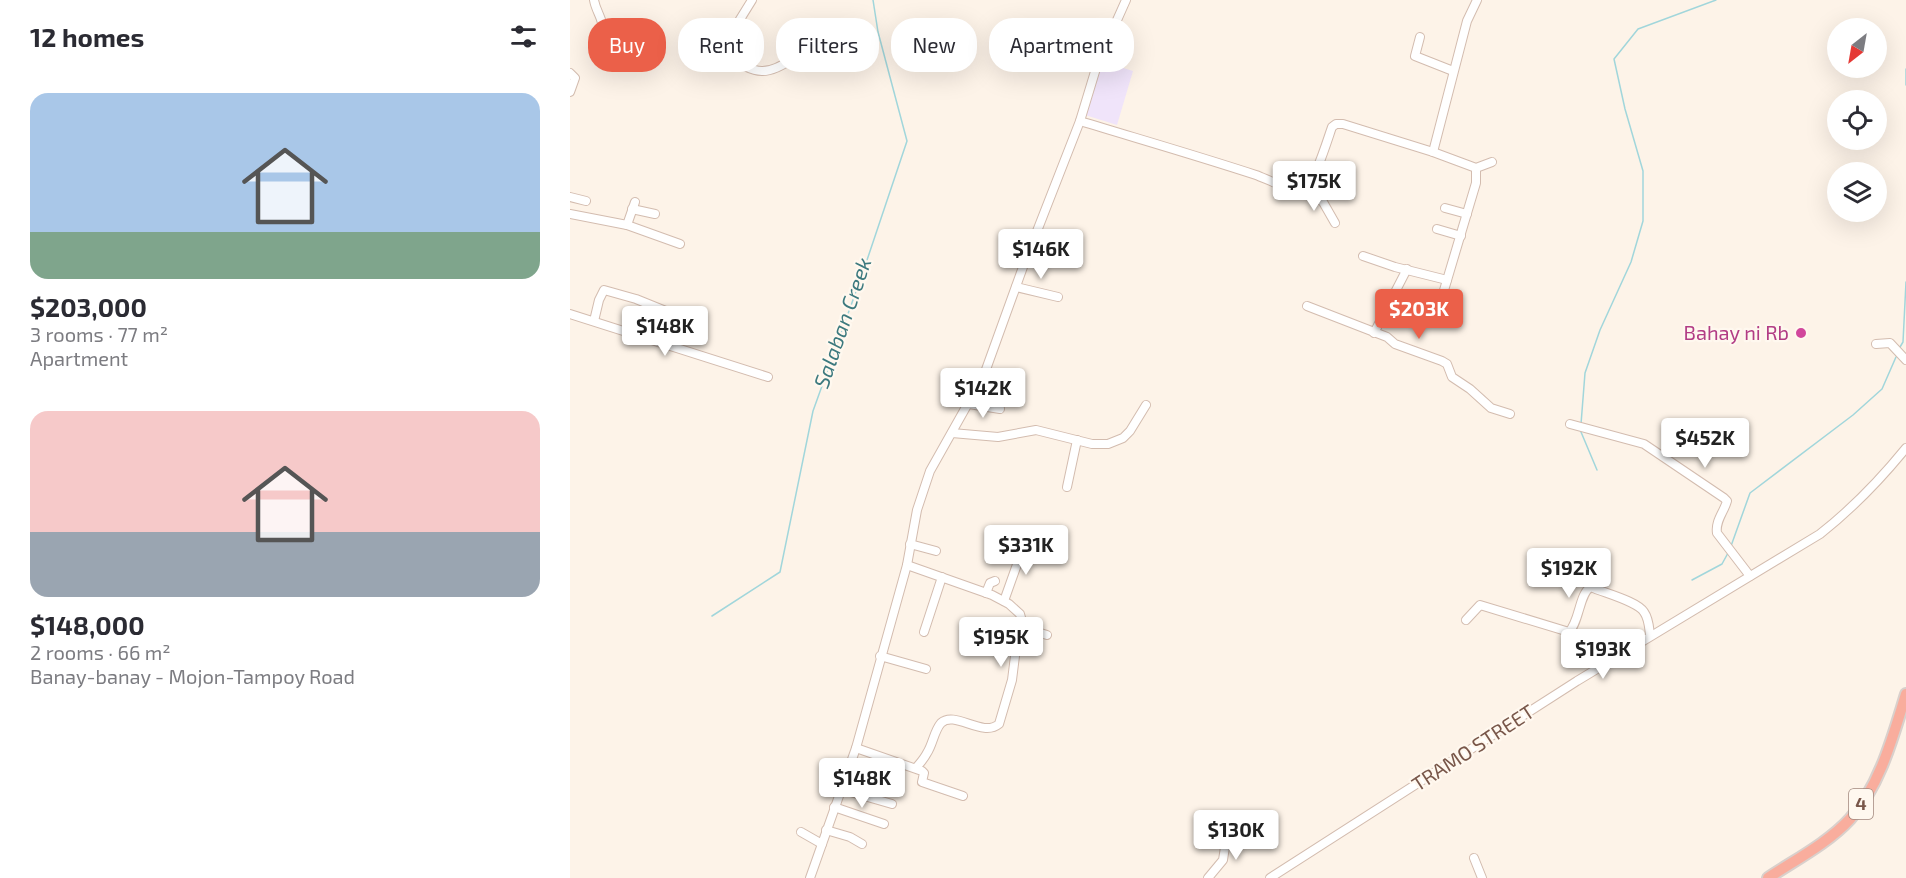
<!DOCTYPE html>
<meta charset="utf-8">
<style>
body{margin:0;font-family:"Exo 2",sans-serif;background:#f2f2f3;color:#2b2b33;height:100vh;display:flex;flex-direction:column;font-size:22px;white-space:nowrap}
*{box-sizing:border-box;margin:0}
p{font-size:20px;color:#7c7c81}
.icon{flex:none;width:33px;height:33px;fill:none;stroke:currentColor;stroke-width:2;stroke-linecap:round;stroke-linejoin:round}
.map{position:relative;flex:1;overflow:hidden}
.panel{display:flex;flex-direction:column;background:#fff;width:570px}
.panel>*{flex:none}
.guide{position:absolute;left:18px;top:18px;width:570px;height:54px;display:flex;gap:12px}
.needle{width:39px;rotate:211deg}
.buttons{position:absolute;left:1257px;top:18px;display:grid;gap:12px}
.buttons a{display:grid;place-items:center;width:60px;height:60px;border-radius:50%;background:#fff;box-shadow:0 6px 24px #0002;font-size:30px}
.price{position:absolute;translate:-50% -51px;padding:0 14px;border-radius:6px;background:#fff;color:#222;font-size:20px;line-height:39px;filter:drop-shadow(0 2px 3px #0008)}
.price::after{content:'';position:absolute;left:50%;top:36px;width:18px;height:14px;margin-left:-9px;background:inherit;clip-path:polygon(0 0,100% 0,50% 100%)}
.price.selected{background:#eb6049;color:#fff}
ul{padding:0;list-style:none}
li{display:grid;align-content:center;gap:12px;height:318px;padding:0 30px}
li span{display:grid;place-items:center;height:186px;border-radius:18px;color:#555}
li>.icon{margin-inline-start:auto}
span .icon{width:108px;height:108px;fill:#fffc;stroke-width:1}
li b{font-size:26px}
h2{display:flex;justify-content:space-between;align-items:center;height:72px;padding:0 30px;font-size:26px}
.tag{padding:0 21px;border-radius:24px;background:#fff;box-shadow:0 6px 24px #0002;font-size:21px;line-height:54px}
.tag.selected{background:#eb6049;color:#fff}
main{display:flex;flex:1;min-height:0}
.map>svg:first-child{display:block}
.education{fill:#f0e4fa}
.lines{fill:none;stroke-linecap:round;stroke-linejoin:round}
.stream{stroke:#a1d6db;stroke-width:1.5}
.minor-casing{stroke:#d3bcaf;stroke-width:10}
.highway-casing{stroke:#d9d0cc;stroke-width:14}
.minor{stroke:#fff;stroke-width:8}
.highway{stroke:#f9ad9d;stroke-width:10}
.hotel-dot{fill:#d1479c;stroke:#fff8ef;stroke-width:2}
.labels{text-anchor:middle;stroke-width:4.5;stroke-linejoin:round;paint-order:stroke}
.shield{fill:#fff8ef;stroke:#a1877c;stroke-width:1.5}
.shield-label{font-size:18px;font-weight:bold;fill:#79574a}
.hotel-label{font-size:20px;fill:#b23c85;stroke:#fff8ef;text-anchor:end}
.street-label{font-size:20px;fill:#79574a;stroke:#fff8ef}
.water-label{font-size:21px;font-style:italic;fill:#3c797e;stroke:#fff8ef}
</style>
<main>
<section class="panel">
<h2>12 homes<svg class="icon" aria-label="filters" viewBox="0 0 24 24"><path d="M4 7h16M4 17h16"/><circle cx="9" cy="7" r="2"/><circle cx="15" cy="17" r="2"/></svg></h2>
<ul>
<li><span style="background:linear-gradient(#a9c7e8 75%,#7fa58c 0)"><svg class="icon" aria-label="home" viewBox="0 0 24 24"><path d="M3 11l9-7 9 7M6 9v11h12V9"/></svg></span><div><b>$203,000</b><p>3 rooms · 77 m²</p><p>Apartment</p></div></li>
<li><span style="background:linear-gradient(#f6c9c9 65%,#9aa5b1 0)"><svg class="icon" aria-label="home" viewBox="0 0 24 24"><path d="M3 11l9-7 9 7M6 9v11h12V9"/></svg></span><div><b>$148,000</b><p>2 rooms · 66 m²</p><p>Banay-banay - Mojon-Tampoy Road</p></div></li>
</ul>
</section>
<div class="map">
<svg width="1336" height="878" viewBox="0 0 1336 878">
<rect width="100%" height="100%" fill="#fdf3e8"/>
<polygon class="education" points="531,61 563,71 547,125 515,115"/>
<g class="lines">
<g class="stream">
<polyline points="1336,69 1336,85"/>
<polyline points="1330,347 1333,342 1336,282"/>
<polyline points="1011,424 1015,373 1030,330 1061,262 1073,221 1073,171 1055,109 1044,59 1068,29 1146,0"/>
<polyline points="1011,429 1011,432 1027,470"/>
<polyline points="1161,546 1180,493 1283,415 1312,389 1326,357"/>
<polyline points="1122,580 1152,564 1158,553"/>
<polyline points="142,616 210,572 243,411 293,272 337,141 308,32 303,0"/>
</g>
<g class="minor-casing">
<g id="minor">
<path d="M24,0c2,12 9,18 9,30"/>
<path d="M182,0l-31,50 1,4c43,25 42,21 84,-2"/>
<polyline points="850,37 845,56 883,71"/>
<polyline points="0,73 5,78 0,92"/>
<path d="M510,121c59,18 118,35 176,54 11,4 38,18 48,14 10,-4 24,-51 28,-62l4,-3h7l90,28 43,16 16,-6"/>
<polyline points="863,152 897,21 907,0"/>
<polyline points="735,189 753,202 765,223"/>
<polyline points="0,197 16,201"/>
<polyline points="875,208 897,214"/>
<polyline points="62,209 85,214"/>
<polyline points="0,214 57,225 110,244"/>
<polyline points="57,225 65,202"/>
<polyline points="867,229 891,236"/>
<polyline points="793,256 825,267 877,280"/>
<polyline points="446,287 488,297"/>
<path d="M824,302c15,-7 31,-4 48,-8"/>
<polyline points="737,306 817,337 825,344 872,361 877,364 882,377 900,389 921,408 940,414"/>
<polyline points="869,307 906,183 906,168"/>
<polyline points="0,314 198,377"/>
<polyline points="24,321 29,300 34,290 66,299 103,314"/>
<polyline points="804,333 837,269"/>
<polyline points="1306,344 1320,343 1336,360"/>
<polyline points="399,404 430,409"/>
<path d="M1000,424l74,20 80,54 3,3c-3,11 -12,20 -10,32l33,43"/>
<polyline points="382,433 428,437 466,430 522,444 538,444 553,438 560,431 576,405"/>
<polyline points="497,487 507,440"/>
<polyline points="340,544 366,551"/>
<path d="M337,565l85,30 17,9 11,10 2,7 -6,27 -4,32 -13,44c-17,14 -44,-14 -58,-1 -7,8 -8,21 -14,30 -3,6 -7,10 -11,15"/>
<polyline points="416,593 420,583 425,581"/>
<polyline points="434,601 455,542"/>
<path d="M896,620l14,-15 89,27c11,-11 10,-39 22,-45 13,6 46,14 53,25 5,7 5,15 6,23"/>
<polyline points="451,627 477,635"/>
<polyline points="354,632 372,577"/>
<polyline points="310,656 356,669"/>
<polyline points="286,748 352,771 354,773 352,782 393,796"/>
<polyline points="270,789 322,804"/>
<polyline points="264,807 314,824"/>
<polyline points="256,830 280,837 292,844"/>
<polyline points="231,832 252,844"/>
<polyline points="904,858 912,878"/>
<polyline points="240,878 286,748 337,565 347,510 360,471 414,375 453,267 510,121 527,65 556,0"/>
<polyline points="638,878 653,860 658,828"/>
<path d="M700,878l307,-197 243,-147c33,-26 60,-54 86,-86"/>
</g>
</g>
<g class="highway-casing">
<path id="highway" d="M1198,878c27,-18 60,-35 82,-59 30,-33 43,-83 56,-125"/>
</g>
<use href="#minor" class="minor"/>
<use href="#highway" class="highway"/>
</g>
<circle class="hotel-dot" cx="1231" cy="333" r="6"/>
<g class="labels">
<rect class="shield" x="1279" y="789" width="24" height="30" rx="4.5"/>
<g class="shield-label">
<text x="1291" y="810">4</text>
</g>
<g class="hotel-label">
<text x="1219" y="340">Bahay ni Rb</text>
</g>
<g class="street-label">
<text transform="translate(903 748) rotate(-33)" y="7">TRAMO STREET</text>
</g>
<g class="water-label">
<text transform="translate(273 323) rotate(-71)" y="7">Salaban Creek</text>
</g>
</g>
</svg>
<div class="buttons">
<a><svg class="needle" viewBox="-14 -14 28 28"><path d="M0-13l5 13h-10z" fill="#e53935"/><path d="M0 13l5-13h-10z" fill="#7c7c81"/></svg></a>
<a><svg class="icon" aria-label="locate" viewBox="0 0 24 24"><circle cx="12" cy="12" r="6"/><path d="M12 2v4M12 18v4M2 12h4M18 12h4"/></svg></a>
<a><svg class="icon" aria-label="layers" viewBox="0 0 24 24"><path d="M12 4l9 5-9 5-9-5zM3 14l9 5 9-5"/></svg></a>
</div>
<b class="price" style="left:744px;top:212px">$175K</b>
<b class="price" style="left:471px;top:280px">$146K</b>
<b class="price selected" style="left:849px;top:340px">$203K</b>
<b class="price" style="left:95px;top:357px">$148K</b>
<b class="price" style="left:413px;top:419px">$142K</b>
<b class="price" style="left:1135px;top:469px">$452K</b>
<b class="price" style="left:456px;top:576px">$331K</b>
<b class="price" style="left:999px;top:599px">$192K</b>
<b class="price" style="left:431px;top:668px">$195K</b>
<b class="price" style="left:1033px;top:680px">$193K</b>
<b class="price" style="left:292px;top:809px">$148K</b>
<b class="price" style="left:666px;top:861px">$130K</b>
<div class="guide">
<a class="tag selected">Buy</a>
<a class="tag">Rent</a>
<a class="tag">Filters</a>
<a class="tag">New</a>
<a class="tag">Apartment</a>
</div>
</div>
</main>
